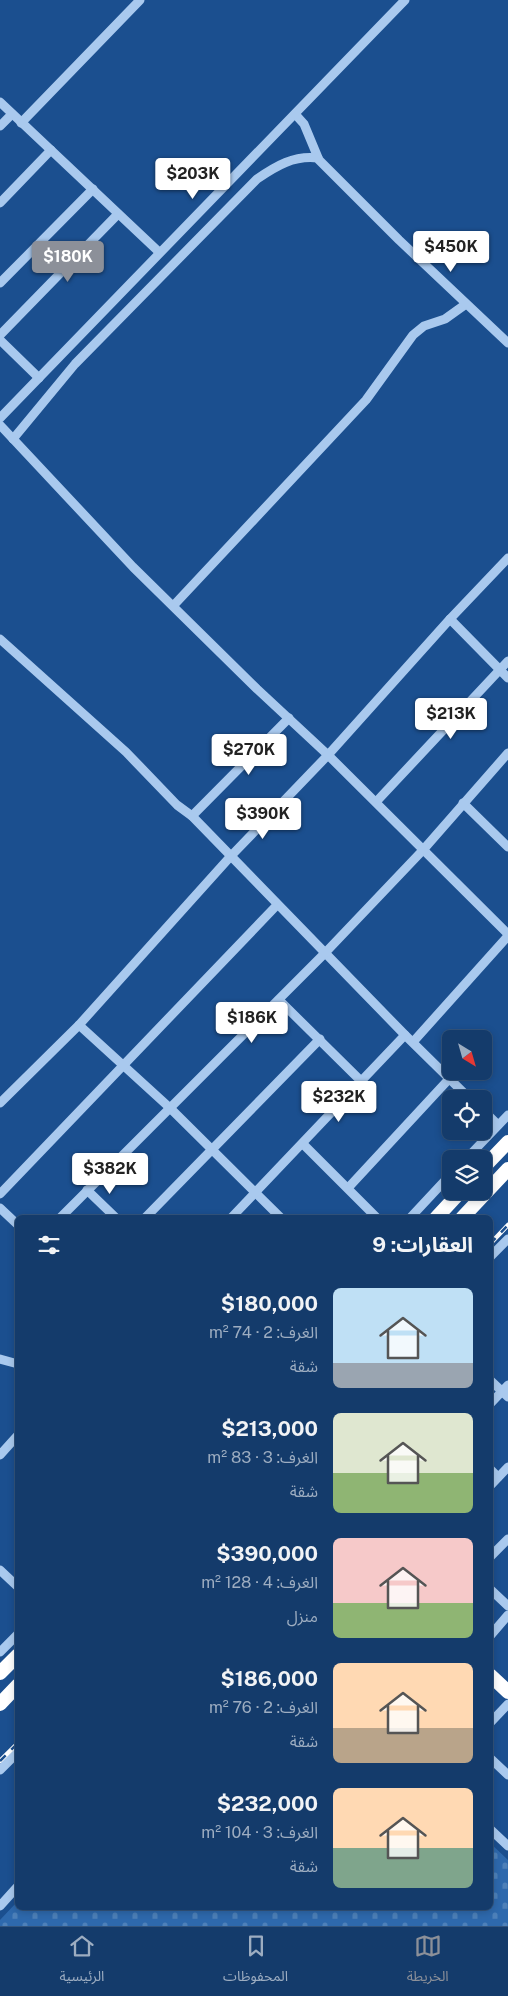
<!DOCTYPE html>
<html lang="ar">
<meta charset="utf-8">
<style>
body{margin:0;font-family:"Public Sans","Noto Sans Arabic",sans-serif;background:#214673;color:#f1f3f6;direction:rtl;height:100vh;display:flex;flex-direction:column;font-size:19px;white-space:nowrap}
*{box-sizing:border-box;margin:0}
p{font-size:16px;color:#9dadc1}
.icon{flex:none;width:28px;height:28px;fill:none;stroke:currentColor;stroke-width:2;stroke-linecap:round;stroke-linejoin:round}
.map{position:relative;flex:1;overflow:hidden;direction:ltr}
.details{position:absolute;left:15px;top:1215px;width:478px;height:695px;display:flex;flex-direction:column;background:#143b6b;border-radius:8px;box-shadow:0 2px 8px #0003,0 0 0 1px #33557e;direction:rtl}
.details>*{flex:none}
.needle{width:32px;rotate:143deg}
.fabs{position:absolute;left:442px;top:1030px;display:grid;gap:10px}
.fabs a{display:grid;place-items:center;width:50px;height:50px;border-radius:8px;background:#143b6b;box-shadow:0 2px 8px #0003,0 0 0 1px #33557e;font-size:25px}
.price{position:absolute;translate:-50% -42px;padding:0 11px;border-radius:5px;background:#fff;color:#222;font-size:16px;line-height:32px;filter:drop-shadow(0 1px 2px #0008)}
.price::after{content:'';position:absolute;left:50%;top:30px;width:15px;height:11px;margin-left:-8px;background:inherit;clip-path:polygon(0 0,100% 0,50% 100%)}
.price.active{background:#8c9099;color:#fff}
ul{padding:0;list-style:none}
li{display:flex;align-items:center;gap:15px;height:125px;padding:0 20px}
li span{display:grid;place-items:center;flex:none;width:140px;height:100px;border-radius:8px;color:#555}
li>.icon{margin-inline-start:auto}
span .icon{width:60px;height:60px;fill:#fffc;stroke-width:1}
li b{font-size:21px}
h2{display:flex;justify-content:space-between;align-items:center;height:60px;padding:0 20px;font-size:21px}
.tab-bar{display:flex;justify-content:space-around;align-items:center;height:70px;border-top:1px solid #33557e;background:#143b6b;font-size:14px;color:#9dadc1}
.tab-bar a{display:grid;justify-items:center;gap:2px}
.tab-bar .active{color:#8c9099}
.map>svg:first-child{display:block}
.cemetery{fill:url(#cemetery-stones)}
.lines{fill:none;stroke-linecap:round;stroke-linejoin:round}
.minor{stroke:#a9c9ee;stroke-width:9}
.highway{stroke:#fff;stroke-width:14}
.rail-casing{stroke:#fff;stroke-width:4.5}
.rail{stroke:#1b4f8f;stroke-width:2.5;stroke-dasharray:8;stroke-linecap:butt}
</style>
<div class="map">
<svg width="508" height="1926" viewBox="0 0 508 1926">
<defs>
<pattern id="cemetery-stones" width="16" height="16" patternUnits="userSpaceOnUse" patternTransform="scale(1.25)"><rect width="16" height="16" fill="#2e69ad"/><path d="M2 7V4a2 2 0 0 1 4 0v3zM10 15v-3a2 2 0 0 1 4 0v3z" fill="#4d80b9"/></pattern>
</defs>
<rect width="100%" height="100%" fill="#1b4f8f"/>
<polygon class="cemetery" points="490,1843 508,1860 508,1926 0,1926 0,1920 17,1902 18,1908 490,1908"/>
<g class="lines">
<g class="minor">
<polyline points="0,102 159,252"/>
<polyline points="295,114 304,124 319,160 399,240 508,343"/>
<polyline points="21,123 140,0"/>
<polyline points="0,126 12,114"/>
<polyline points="0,203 51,150"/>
<polyline points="0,283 93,189"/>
<polyline points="0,335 118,214"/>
<polyline points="0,340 39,378"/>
<polyline points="0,418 405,0"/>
<polyline points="0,425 133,567 257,689 328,755 508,934"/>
<path d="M13,439l62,-75 182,-185c19,-13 37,-24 61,-21"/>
<polyline points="174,605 366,400 413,335 424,326 445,319 466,304"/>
<polyline points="450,619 508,678"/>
<polyline points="0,639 126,752 177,805 192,816 405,1035 470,1099"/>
<polyline points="376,802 508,661"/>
<polyline points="463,803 508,847"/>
<polyline points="192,816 289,718"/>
<polyline points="279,1000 362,1082"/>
<polyline points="79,1025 170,1108 281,1218"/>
<polyline points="413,1042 508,936"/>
<polyline points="0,1103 79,1025 230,857 328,755 450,619 508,558"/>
<polyline points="484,1111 498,1125"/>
<polyline points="303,1144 377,1218"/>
<polyline points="466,1159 508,1115"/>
<polyline points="348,1188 449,1079"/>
<polyline points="87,1190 116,1218"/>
<polyline points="0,1194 277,905"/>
<polyline points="0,1208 18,1225"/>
<polyline points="60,1218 325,953 423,850 508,753"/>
<polyline points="145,1218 320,1039"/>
<polyline points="231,1218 405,1035"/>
<polyline points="410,1218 451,1174"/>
<polyline points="490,1257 508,1239"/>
<polyline points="0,1359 18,1364"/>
<polyline points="490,1380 508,1397"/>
<polyline points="490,1404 508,1385"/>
<polyline points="0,1455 18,1435"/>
<polyline points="490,1469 498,1477"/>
<polyline points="490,1486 508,1467"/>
<polyline points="490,1557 508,1539"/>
<polyline points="0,1570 18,1587"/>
<polyline points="490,1589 508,1606"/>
<polyline points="490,1636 508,1615"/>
<polyline points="0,1652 18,1634"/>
<polyline points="490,1723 508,1704"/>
<polyline points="490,1758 508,1775"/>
<polyline points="0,1770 18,1752"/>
<polyline points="490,1829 508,1846"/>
<polyline points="0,1906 18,1886"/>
</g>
<g class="highway">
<polyline points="484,1167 508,1142"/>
<polyline points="436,1218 461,1191"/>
<polyline points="462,1218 508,1169"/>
<polyline points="0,1673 18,1655"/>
<polyline points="490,1675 508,1692"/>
<polyline points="0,1704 18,1685"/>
</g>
<g class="rail-casing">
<g id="rail">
<polyline points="490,1244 508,1225"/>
<polyline points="0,1761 18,1743"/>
</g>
</g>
<use href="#rail" class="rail"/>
</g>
</svg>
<div class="fabs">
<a><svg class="needle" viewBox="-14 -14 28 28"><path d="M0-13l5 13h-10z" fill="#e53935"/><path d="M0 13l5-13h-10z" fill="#9dadc1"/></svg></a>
<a><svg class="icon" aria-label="locate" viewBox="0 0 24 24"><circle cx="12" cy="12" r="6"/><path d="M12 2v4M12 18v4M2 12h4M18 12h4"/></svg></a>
<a><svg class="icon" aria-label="layers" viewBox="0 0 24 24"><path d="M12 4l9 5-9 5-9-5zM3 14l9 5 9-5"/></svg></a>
</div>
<b class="price" style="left:193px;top:200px">$203K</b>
<b class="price" style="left:451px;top:273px">$450K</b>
<b class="price active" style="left:68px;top:283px">$180K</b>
<b class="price" style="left:451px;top:740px">$213K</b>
<b class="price" style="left:249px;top:776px">$270K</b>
<b class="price" style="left:263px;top:840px">$390K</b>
<b class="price" style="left:252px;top:1044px">$186K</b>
<b class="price" style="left:339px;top:1123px">$232K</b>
<b class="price" style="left:110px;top:1195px">$382K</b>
<section class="details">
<h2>العقارات: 9<svg class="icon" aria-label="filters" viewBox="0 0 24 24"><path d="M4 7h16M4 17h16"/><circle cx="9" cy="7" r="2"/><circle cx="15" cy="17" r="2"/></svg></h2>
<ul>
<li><span style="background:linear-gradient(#bfe0f5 75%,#9aa5b1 0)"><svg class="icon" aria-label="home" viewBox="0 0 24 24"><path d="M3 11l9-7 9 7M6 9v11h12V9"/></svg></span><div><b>$180,000</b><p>الغرف: 2 · 74 m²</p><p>شقة</p></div></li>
<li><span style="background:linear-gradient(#dfe7d0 60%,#8fb573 0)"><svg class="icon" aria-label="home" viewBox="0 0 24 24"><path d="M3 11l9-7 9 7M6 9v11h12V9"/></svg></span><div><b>$213,000</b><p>الغرف: 3 · 83 m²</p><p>شقة</p></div></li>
<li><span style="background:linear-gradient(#f6c9c9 65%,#8fb573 0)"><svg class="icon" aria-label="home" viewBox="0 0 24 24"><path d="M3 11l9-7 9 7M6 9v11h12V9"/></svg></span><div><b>$390,000</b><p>الغرف: 4 · 128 m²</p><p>منزل</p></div></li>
<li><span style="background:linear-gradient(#ffd9b3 65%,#b9a48a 0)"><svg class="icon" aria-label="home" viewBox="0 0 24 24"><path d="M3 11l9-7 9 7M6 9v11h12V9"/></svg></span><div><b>$186,000</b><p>الغرف: 2 · 76 m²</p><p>شقة</p></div></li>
<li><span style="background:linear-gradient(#ffd9b3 60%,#7fa58c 0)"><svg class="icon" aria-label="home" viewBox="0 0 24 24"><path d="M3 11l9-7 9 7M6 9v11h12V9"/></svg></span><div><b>$232,000</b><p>الغرف: 3 · 104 m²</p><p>شقة</p></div></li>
</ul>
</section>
</div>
<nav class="tab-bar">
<a class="active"><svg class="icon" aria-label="map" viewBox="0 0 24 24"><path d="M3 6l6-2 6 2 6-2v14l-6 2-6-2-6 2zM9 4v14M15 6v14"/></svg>الخريطة</a>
<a><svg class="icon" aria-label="saved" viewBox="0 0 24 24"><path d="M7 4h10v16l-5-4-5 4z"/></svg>المحفوظات</a>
<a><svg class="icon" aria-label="home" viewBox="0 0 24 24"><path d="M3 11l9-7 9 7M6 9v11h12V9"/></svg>الرئيسية</a>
</nav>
